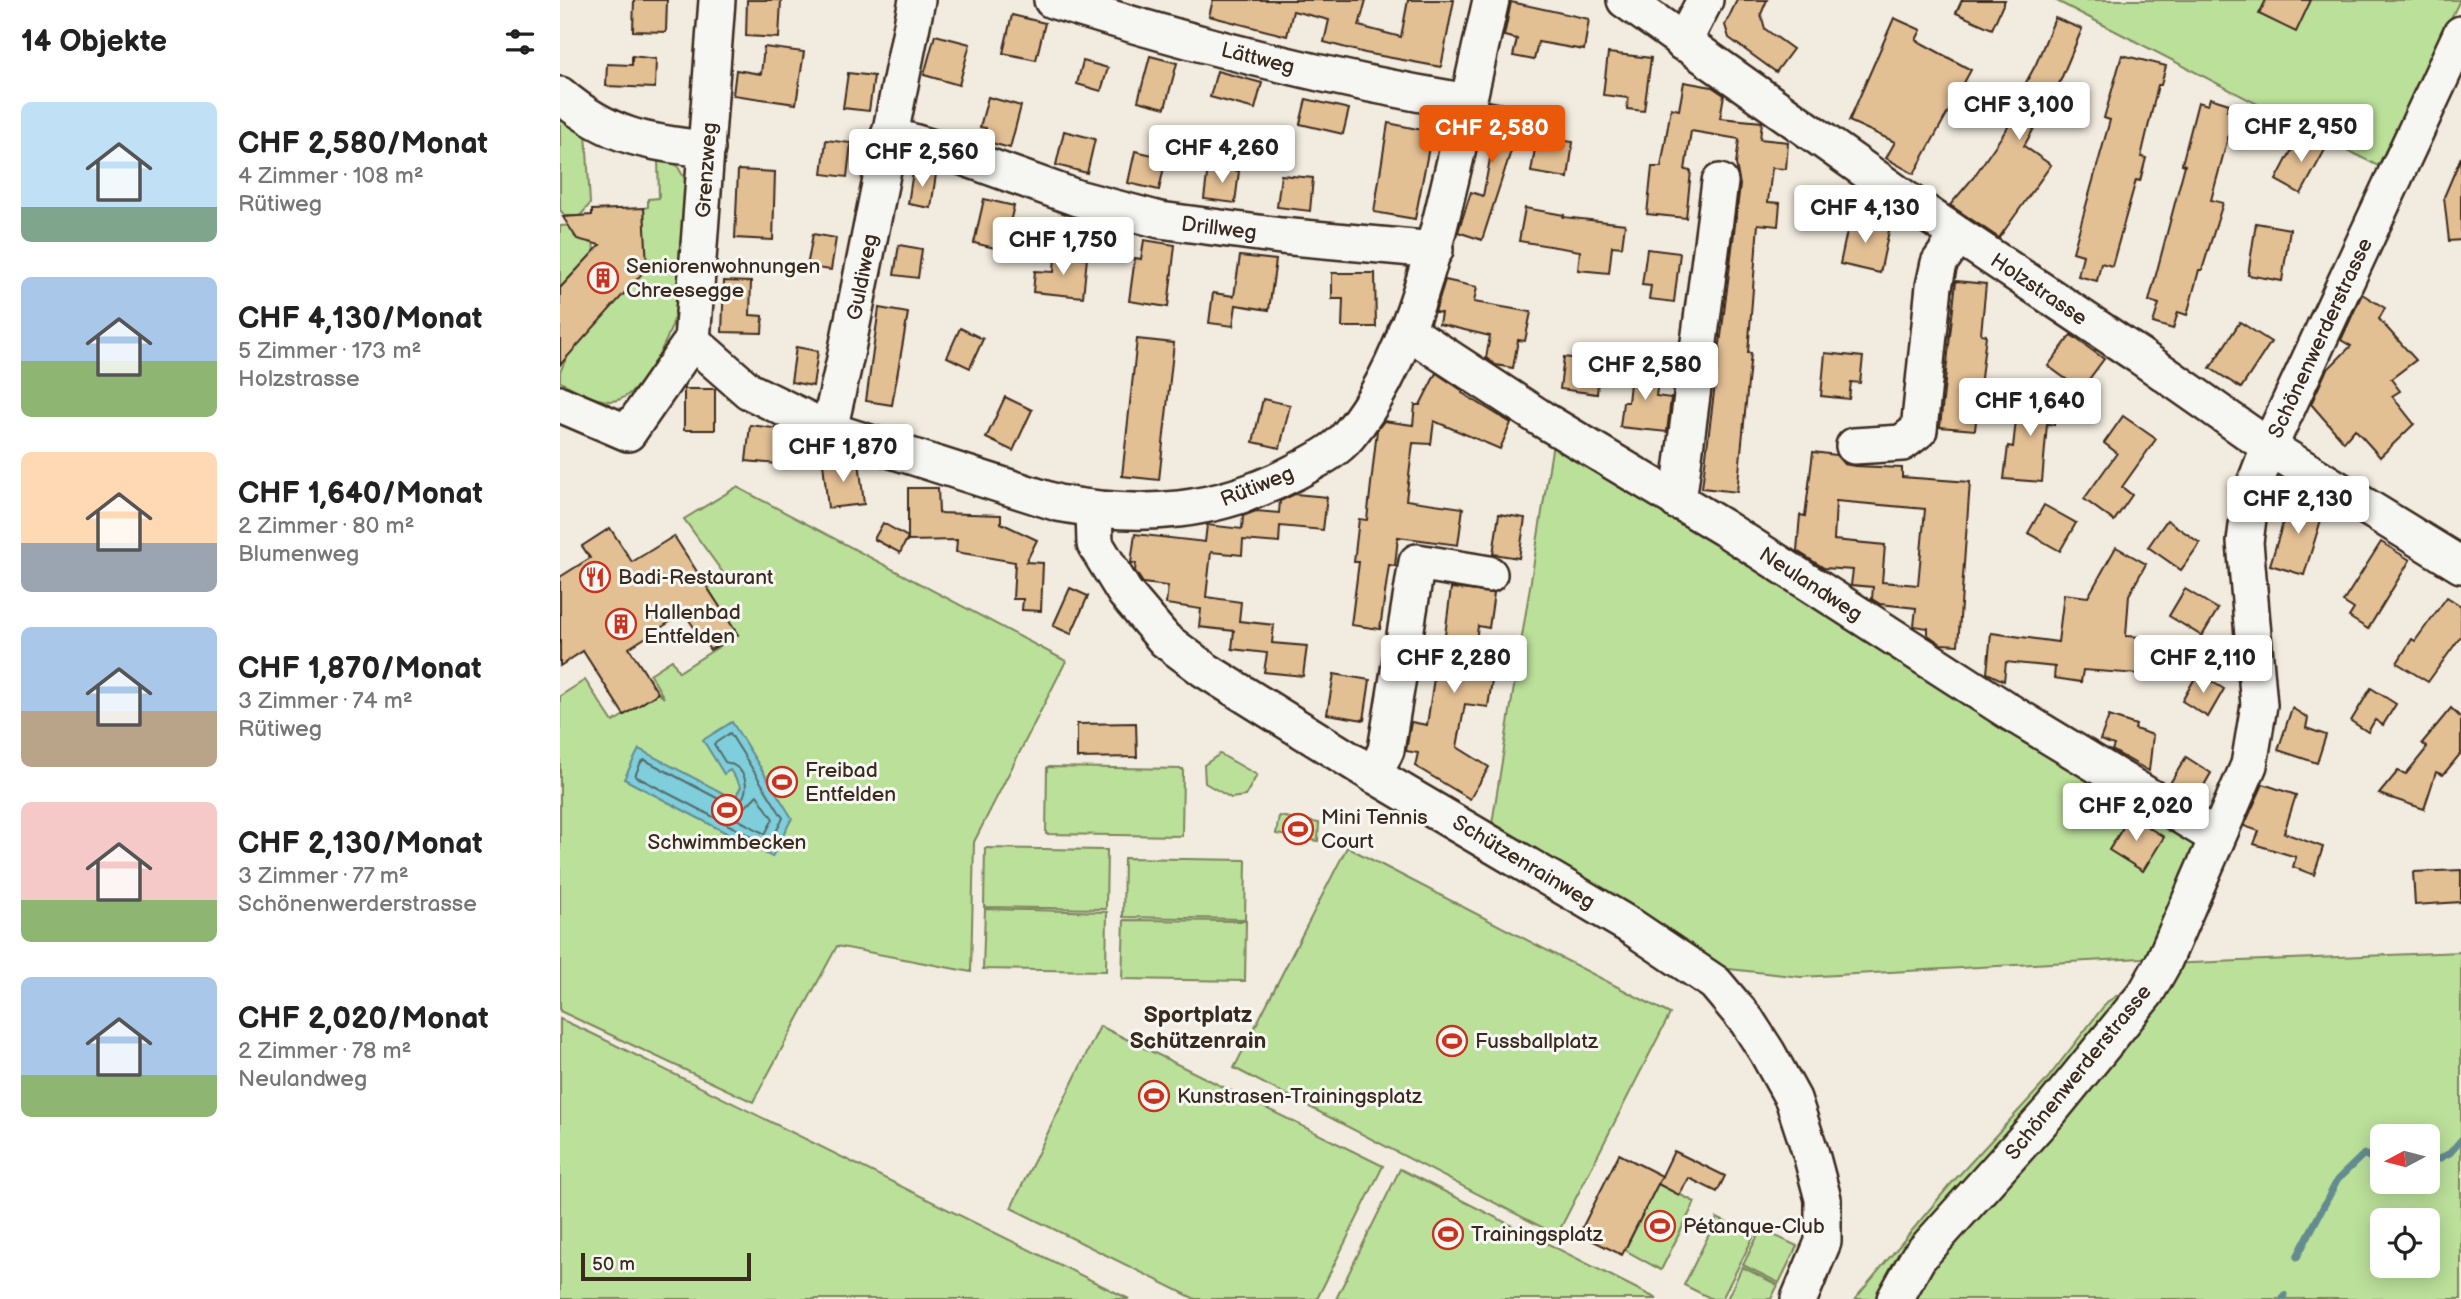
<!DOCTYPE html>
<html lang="de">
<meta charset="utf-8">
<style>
body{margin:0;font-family:"Balsamiq Sans",sans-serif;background:#f2f2f2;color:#222;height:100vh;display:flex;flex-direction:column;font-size:26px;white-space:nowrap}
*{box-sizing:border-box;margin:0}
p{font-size:23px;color:#767676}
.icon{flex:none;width:38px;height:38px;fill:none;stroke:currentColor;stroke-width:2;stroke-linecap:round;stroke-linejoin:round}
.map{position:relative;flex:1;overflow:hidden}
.sheet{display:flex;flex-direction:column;background:#fff;width:560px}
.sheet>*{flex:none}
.needle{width:46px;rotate:263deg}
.controls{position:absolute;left:1810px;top:1124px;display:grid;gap:14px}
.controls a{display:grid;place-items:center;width:70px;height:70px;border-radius:10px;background:#fff;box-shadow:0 4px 18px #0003;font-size:35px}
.scale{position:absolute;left:21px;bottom:18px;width:170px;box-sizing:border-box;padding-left:7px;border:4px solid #3b2a1e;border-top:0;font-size:19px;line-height:24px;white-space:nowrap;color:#3b2a1e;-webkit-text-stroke:5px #f6f6f2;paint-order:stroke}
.price{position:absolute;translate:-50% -60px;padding:0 16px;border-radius:7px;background:#fff;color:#222;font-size:23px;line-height:46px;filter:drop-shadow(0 2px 4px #0008)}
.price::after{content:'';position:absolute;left:50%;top:42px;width:21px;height:16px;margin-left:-10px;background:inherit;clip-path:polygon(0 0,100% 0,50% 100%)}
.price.on{background:#ea580c;color:#fff}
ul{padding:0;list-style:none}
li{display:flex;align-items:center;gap:21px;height:175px;padding:0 21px}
li span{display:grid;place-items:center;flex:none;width:196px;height:140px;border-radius:10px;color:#555}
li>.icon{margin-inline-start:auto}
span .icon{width:84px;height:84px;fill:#fffc;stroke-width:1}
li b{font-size:30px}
h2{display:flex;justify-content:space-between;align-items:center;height:84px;padding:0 21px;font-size:30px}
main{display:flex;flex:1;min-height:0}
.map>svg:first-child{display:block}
.green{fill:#bbe09a;stroke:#7b855c;stroke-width:2;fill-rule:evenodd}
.water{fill:#7fcedc;stroke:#648c90;stroke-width:2}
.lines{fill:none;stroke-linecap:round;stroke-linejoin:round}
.shore{stroke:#566c6a;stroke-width:2}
.stream{stroke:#648c90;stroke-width:7}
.building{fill:#e3bf94;stroke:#3b2a1e;stroke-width:2;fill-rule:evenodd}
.minor-casing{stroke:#3b2a1e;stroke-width:40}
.minor{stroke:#f6f6f2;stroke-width:35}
.labels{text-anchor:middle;stroke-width:6;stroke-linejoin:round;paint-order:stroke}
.street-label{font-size:21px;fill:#3b2a1e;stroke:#f6f6f2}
.poi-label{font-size:21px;fill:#3b2a1e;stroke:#f6f6f2;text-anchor:start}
.neighbourhood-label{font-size:23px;font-weight:bold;fill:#3b2a1e;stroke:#f6f6f2}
</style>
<main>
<section class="sheet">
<h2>14 Objekte<svg class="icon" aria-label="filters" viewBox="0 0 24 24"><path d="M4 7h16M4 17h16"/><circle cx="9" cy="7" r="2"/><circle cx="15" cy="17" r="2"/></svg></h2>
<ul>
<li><span style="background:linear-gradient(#bfe0f5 75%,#7fa58c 0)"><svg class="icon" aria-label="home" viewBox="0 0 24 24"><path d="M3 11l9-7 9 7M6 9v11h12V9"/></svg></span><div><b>CHF 2,580/Monat</b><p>4 Zimmer · 108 m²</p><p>Rütiweg</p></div></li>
<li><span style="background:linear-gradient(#a9c7e8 60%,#8fb573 0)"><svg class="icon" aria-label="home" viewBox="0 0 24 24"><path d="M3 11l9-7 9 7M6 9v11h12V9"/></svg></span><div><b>CHF 4,130/Monat</b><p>5 Zimmer · 173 m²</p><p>Holzstrasse</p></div></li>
<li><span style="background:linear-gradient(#ffd9b3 65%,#9aa5b1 0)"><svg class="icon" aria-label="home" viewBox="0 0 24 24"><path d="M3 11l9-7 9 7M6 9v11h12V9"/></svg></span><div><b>CHF 1,640/Monat</b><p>2 Zimmer · 80 m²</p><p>Blumenweg</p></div></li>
<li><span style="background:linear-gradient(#a9c7e8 60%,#b9a48a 0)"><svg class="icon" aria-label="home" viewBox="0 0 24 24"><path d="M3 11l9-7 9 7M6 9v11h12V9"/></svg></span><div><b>CHF 1,870/Monat</b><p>3 Zimmer · 74 m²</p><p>Rütiweg</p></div></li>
<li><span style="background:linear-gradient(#f6c9c9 70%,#8fb573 0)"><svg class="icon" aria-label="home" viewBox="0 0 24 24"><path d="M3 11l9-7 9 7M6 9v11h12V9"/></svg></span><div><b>CHF 2,130/Monat</b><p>3 Zimmer · 77 m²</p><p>Schönenwerderstrasse</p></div></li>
<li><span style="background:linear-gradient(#a9c7e8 70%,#8fb573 0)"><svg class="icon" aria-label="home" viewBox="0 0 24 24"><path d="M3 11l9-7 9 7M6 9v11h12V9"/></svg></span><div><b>CHF 2,020/Monat</b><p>2 Zimmer · 78 m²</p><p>Neulandweg</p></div></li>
</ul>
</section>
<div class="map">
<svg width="1901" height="1299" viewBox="0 0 1901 1299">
<rect width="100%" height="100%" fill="#f2ebdf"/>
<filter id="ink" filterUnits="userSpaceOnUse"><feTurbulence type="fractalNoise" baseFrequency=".0143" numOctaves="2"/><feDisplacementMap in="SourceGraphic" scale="14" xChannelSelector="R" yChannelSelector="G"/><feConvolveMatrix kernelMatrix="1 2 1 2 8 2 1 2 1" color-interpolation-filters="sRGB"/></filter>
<g filter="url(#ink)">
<g class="green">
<polygon points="1495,0 1900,0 1818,166"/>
<polygon points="0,113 26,132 30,204 20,216 5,216 0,210"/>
<path d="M98,160l19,5 10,18 -3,56 -4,3 4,6c-2,21 -2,45 -8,65 -7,25 -35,88 -65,88 -17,0 -36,-12 -51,-19v-10l5,-11 -5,-3 86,-90 -2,-60 4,-1v-8l11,-1z"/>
<polygon points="18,225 14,236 20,240 33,239 34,252 0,288 0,226"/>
<polygon points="994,437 1637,839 1589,954 1582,958 1241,977 1160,968 931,830"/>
<polygon points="177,487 506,661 414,842 411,972 277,946 193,1102 0,1011 0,696 25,680 53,722 98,693 104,698 90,674 112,660 119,672 177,635 148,588 166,577 124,519"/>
<polygon points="660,754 697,775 685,796 671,798 645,783 644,765"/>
<polygon points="487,767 623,769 622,836 486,834"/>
<polygon points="719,816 759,823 758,841 716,834"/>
<polygon points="787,847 1110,1014 997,1235 674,1068"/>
<polygon points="425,848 547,850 546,909 424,907"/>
<polygon points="564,858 686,860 685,919 563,917"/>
<polygon points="425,909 547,912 546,971 423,969"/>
<polygon points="564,920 686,921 685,981 562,979"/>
<path d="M1901,952v347h-606l94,-113 95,-103 63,-81 59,-38zM1822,1136h45v45h-45zM1822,1220h45v45h-45z"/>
<polygon points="0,1019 33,1034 569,1299 0,1299"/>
<polygon points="540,1026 823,1166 757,1299 635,1299 451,1208"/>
<polygon points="840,1169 1097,1299 776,1299"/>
<polygon points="1098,1184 1135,1202 1101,1270 1065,1250"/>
<polygon points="1157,1218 1194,1236 1162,1299 1152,1299 1124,1285"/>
<polygon points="1201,1229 1237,1246 1219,1283 1183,1265"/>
<polygon points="1182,1267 1218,1285 1211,1299 1167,1299"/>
</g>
<polygon class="water" points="172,722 232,818 212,857 64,779 79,749 174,799 181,787 170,770 164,774 143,740"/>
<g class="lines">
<g class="shore">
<path d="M170,733l53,85 -14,28 -134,-70 6,-14 4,-2 85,45h7c16,-16 9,-38 -12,-43l-11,-18z"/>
<polygon points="197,795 213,819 205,834 175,818"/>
</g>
<g class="stream">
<polyline points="1867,1165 1890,1153 1901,1140"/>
<polyline points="1737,1257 1778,1179 1804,1154 1822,1165"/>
<polyline points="1723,1299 1724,1295"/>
</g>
</g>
<g class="building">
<polygon points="74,0 107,0 106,32 73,31"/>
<polygon points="187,0 221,0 219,38 186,36"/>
<polygon points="653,0 806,0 799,26 841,37 848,0 894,0 881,67 805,53 764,42 769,20 733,11 727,36 649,16"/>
<polygon points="1177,0 1207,0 1201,14 1205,29 1233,49 1216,72 1169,38 1165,25"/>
<polygon points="1402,0 1445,0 1432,29 1396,13"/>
<polygon points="1706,0 1751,0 1736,32 1699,14"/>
<polygon points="951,2 1029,19 1024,50 978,42 974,60 953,56 957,39 944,36"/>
<polygon points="452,15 485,23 476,60 443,53"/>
<polygon points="1334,18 1361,30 1356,40 1411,70 1354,174 1326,158 1335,142 1289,121"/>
<polygon points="1495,18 1522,29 1499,84 1464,146 1491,165 1439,238 1390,205 1413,178 1457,114 1451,110 1476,64"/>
<polygon points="375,35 410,44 399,85 364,75"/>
<polygon points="204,47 244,52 236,104 173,95 176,70 201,74"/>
<polygon points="1048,53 1091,58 1084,111 1067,109 1068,98 1043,95"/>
<polygon points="1562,55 1606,66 1601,85 1598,85 1581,157 1586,158 1580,181 1576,180 1552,266 1541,263 1537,281 1518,276 1523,255 1513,252 1550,120 1544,118"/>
<polygon points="72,56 96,59 95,88 46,86 47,64 72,65"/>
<polygon points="590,56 617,63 605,108 578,101"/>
<polygon points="523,61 548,68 541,91 517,84"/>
<polygon points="657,71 702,83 695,109 650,97"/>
<polygon points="288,73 314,76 309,111 283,108"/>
<polygon points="1124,82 1152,87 1164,95 1160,118 1202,122 1200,139 1228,142 1226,169 1212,168 1208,202 1220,203 1218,226 1198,224 1188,353 1191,353 1177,492 1142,488 1180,185 1176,164 1179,139 1131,131 1125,170 1131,171 1126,218 1087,214 1092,167 1101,167 1111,108 1119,110"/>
<polygon points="428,97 461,106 450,148 424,141 426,128 420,127"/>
<polygon points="1650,98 1669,104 1667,110 1675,112 1651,200 1663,203 1642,270 1639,270 1627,315 1618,312 1613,329 1593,323 1599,304 1589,301 1625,165 1622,164 1638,102 1648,105"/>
<polygon points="746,99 789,109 783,134 740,124"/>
<polygon points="929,101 965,108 922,240 898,232 911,192 923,196 933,143 921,141"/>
<polygon points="828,123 872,132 855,219 814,212"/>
<polygon points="504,131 535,139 527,173 496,165"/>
<polygon points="1740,134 1766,148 1741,194 1716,180"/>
<polygon points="977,137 1013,142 1008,178 971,172"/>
<polygon points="266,140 291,143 287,177 262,174"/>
<polygon points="575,151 606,158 599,190 568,183"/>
<polygon points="1901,157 1901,240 1889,241 1884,197"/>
<polygon points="648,167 679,171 675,203 644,199"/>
<polygon points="178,170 215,172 213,240 175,238"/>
<polygon points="353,171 376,174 371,208 348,204"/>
<polygon points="721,175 753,178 750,211 717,207"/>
<polygon points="424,199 454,206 443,250 414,243"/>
<polygon points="84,208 87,268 0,365 0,288 40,245 17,239 3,217 32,215 32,210"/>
<polygon points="965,208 1004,215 1003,217 1065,224 1062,247 1052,246 1049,273 1018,270 1020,251 959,241"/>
<polygon points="1290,217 1330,226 1320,273 1280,264"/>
<polygon points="1696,223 1730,229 1722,281 1688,275"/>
<polygon points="253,234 276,238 271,270 247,267"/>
<polygon points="584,240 615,245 608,307 569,301 575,258 581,259"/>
<polygon points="339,245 362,249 358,278 334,275"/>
<polygon points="1087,249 1120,253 1114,302 1089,299 1091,286 1082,285"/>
<polygon points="495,255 527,258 523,297 473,292 475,271 494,272"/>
<polygon points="680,256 716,260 709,310 676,305 673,326 649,323 653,293 674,296"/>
<polygon points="772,273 815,273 816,327 782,327 783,299 772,299"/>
<polygon points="885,280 917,287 914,302 971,312 965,341 958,340 953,368 936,365 926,358 930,336 879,324 881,313 875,312"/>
<polygon points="164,281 191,282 190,315 203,316 202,333 162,332"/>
<polygon points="1396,281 1426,284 1421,334 1426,335 1415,430 1380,427"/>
<polygon points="1802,294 1825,308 1819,319 1856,360 1831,379 1840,391 1832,396 1854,424 1820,457 1795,429 1784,442 1751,404 1766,371 1791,346 1781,340"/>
<polygon points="319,308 348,313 332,405 306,401"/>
<polygon points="1680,322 1711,342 1681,388 1650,368"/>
<polygon points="400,328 423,339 410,368 387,357"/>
<polygon points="1511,335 1544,359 1521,390 1488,366"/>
<polygon points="577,339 614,343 599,480 562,476"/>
<polygon points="236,347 258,351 253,386 231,382"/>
<polygon points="1265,353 1303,357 1300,383 1291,382 1289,399 1261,396"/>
<polygon points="1004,357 1040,362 1037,394 1000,389"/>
<polygon points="1072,364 1100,368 1096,396 1111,398 1107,432 1060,427 1063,402 1068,402"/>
<polygon points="876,373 903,391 902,393 951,423 940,449 874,421 871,444 853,443 846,500 903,508 898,545 838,537 835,566 829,565 820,629 791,625 799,562 794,562 799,519 807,520 817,430 824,421 853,425 855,405 860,405"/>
<rect x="124" y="389" width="31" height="41"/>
<polygon points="1459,393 1495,396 1494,425 1487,424 1482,482 1444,479 1448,446 1453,447"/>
<polygon points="445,397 472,410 453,451 426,438"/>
<polygon points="703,399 730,405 720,448 693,442"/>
<polygon points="1563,416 1596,439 1562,487 1572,495 1554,521 1524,499 1557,453 1544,443"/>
<polygon points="190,425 221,429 217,464 186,461"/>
<path d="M1253,452l23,3 8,9 11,2 47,2v9l68,5 -12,163 -17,-1 -13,-9v-7l-14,-2 2,-18 -36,-4 -8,-5 1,-12 -22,-2 2,-15 -29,-2 -27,-17 3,-36 5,1zM1276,501l89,8 -7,76 -36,-3 3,-37 -51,-5z"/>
<polygon points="295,460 299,461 304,504 268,508 263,463"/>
<polygon points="348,488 378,488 379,513 441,515 441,523 477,540 466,562 483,563 481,611 462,610 463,599 453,599 455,562 396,552 397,540 348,541 348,537 340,553 314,539 323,523 348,537"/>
<polygon points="735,494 767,497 763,530 720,526 719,543 683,540 682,555 651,552 646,597 681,602 679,621 714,625 712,643 747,646 743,676 704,672 707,653 672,649 674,631 639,627 641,609 606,604 608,586 583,583 575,571 576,563 571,563 575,534 645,542 647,525 682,529 683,516 696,511 719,513 720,501"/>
<polygon points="1731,497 1765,507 1744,575 1710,565"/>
<polygon points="1484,505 1516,523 1500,551 1468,533"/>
<polygon points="939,514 965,518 959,558 933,554"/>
<polygon points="1607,520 1640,543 1621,570 1588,547"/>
<polygon points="50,528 72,562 114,536 178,635 150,650 124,613 69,648 98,693 64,715 23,651 0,666 0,577 30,558 22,546"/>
<polygon points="1821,542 1850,560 1808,629 1789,617 1794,609 1783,602"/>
<polygon points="1556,547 1586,564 1569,595 1566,636 1581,637 1579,674 1523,670 1521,682 1494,678 1495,667 1446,662 1444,681 1427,673 1431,633 1498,642 1504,594 1528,597"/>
<polygon points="510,588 528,596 511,634 493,626"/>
<polygon points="891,588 934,593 929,628 918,626 912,670 933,674 928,707 905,704 897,747 929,767 910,799 855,766 858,753 846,751 851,722 867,725 874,678 859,676 863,649 883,651"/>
<polygon points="1625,589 1658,609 1642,636 1609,616"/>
<polygon points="1887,597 1901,606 1901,636 1868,682 1837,663 1852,639 1855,641"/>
<polygon points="1638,673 1664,689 1648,717 1622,701"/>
<polygon points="774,674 810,680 804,720 767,714"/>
<polygon points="1811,688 1836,704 1823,725 1815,720 1808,732 1791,721"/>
<polygon points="1732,708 1748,718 1746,728 1766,735 1757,763 1718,750"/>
<polygon points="1891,708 1901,718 1901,753 1883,775 1876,772 1864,809 1819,794 1838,771 1846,774 1867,748 1862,743"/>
<polygon points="1549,716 1576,725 1575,729 1593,735 1589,771 1552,750 1554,745 1540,740"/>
<polygon points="576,723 577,757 517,758 517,724"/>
<polygon points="1626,757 1651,773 1635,801 1609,785"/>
<polygon points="1703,784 1736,795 1724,833 1763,847 1754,875 1733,867 1736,857 1694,844 1699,831 1684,826"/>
<polygon points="1570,816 1604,837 1583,871 1549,850"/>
<polygon points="1901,870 1901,902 1855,905 1853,872"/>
<polygon points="1114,1151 1165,1176 1157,1192 1129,1178 1119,1195 1098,1184"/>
<polygon points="1059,1154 1102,1176 1062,1255 1019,1234"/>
</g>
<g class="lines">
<g class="minor-casing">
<g id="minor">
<path d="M492,0c136,43 275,79 416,102"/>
<polyline points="1065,0 1361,210 1581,357 1709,447 1901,565"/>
<polyline points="1123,43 1145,0"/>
<path d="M0,95c48,41 86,48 147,54"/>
<polyline points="329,135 397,155 517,198 600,220 721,236 875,250"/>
<polyline points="846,330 982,419 1164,528 1453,714 1656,837"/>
<path d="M132,341l57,50 80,39 229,73c85,16 160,10 237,-31 18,-10 40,-20 53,-36 60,-71 86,-186 107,-275 12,-54 24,-107 36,-161"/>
<polyline points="0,404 68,433 132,341 157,0"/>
<polyline points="269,430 285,359 357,0"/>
<polyline points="1294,446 1342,443 1359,430 1374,286 1379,263 1398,236"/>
<polyline points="1118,502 1160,182"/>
<polyline points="534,510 535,544 565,593 605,640 645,670 814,775 1072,927 1155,983 1187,1021 1207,1052 1233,1099 1251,1154 1263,1199 1263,1242 1239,1299"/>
<polyline points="814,775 826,750 857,562 929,574"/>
<polyline points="1335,1299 1358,1258 1491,1110 1586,993 1603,963 1689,765 1699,705 1685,542 1691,494 1709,447 1901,34"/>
</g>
</g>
<use href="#minor" class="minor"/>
</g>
</g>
<defs>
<g id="building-ring" transform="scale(1.575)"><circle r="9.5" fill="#f6f6f2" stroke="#c8321e" stroke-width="1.5"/><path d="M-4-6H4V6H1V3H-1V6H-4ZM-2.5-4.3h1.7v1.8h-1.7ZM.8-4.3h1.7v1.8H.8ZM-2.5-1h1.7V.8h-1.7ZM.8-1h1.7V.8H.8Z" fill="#c8321e"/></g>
<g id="restaurant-ring" transform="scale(1.575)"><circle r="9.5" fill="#f6f6f2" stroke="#c8321e" stroke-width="1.5"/><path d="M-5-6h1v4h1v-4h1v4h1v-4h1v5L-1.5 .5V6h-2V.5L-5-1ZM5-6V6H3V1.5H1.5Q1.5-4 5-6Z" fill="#c8321e"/></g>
<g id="stadium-ring" transform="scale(1.575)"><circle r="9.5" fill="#f6f6f2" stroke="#c8321e" stroke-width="1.5"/><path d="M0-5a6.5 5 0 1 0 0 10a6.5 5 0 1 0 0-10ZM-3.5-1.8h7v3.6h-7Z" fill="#c8321e"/></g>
</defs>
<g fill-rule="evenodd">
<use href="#building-ring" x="43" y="278"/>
<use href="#restaurant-ring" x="35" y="577"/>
<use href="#building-ring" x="61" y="624"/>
<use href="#stadium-ring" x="222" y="782"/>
<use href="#stadium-ring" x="167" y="810"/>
<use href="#stadium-ring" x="738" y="829"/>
<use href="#stadium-ring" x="892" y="1041"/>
<use href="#stadium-ring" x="594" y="1096"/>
<use href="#stadium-ring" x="1100" y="1226"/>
<use href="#stadium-ring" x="888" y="1234"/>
</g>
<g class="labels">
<g class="street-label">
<text transform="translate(698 58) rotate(14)" y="7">Lättweg</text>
<text transform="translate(146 170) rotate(-86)" y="7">Grenzweg</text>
<text transform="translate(659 228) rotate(7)" y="7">Drillweg</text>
<text transform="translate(302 277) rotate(-79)" y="7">Guldiweg</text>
<text transform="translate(1479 289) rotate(34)" y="7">Holzstrasse</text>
<text transform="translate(1760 338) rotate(-65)" y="7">Schönenwerderstrasse</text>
<text transform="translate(697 486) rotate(-22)" y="7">Rütiweg</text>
<text transform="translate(1251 584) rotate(33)" y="7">Neulandweg</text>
<text transform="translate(964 862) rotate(31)" y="7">Schützenrainweg</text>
<text transform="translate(1518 1072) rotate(-51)" y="7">Schönenwerderstrasse</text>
</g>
<g class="poi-label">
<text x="66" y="273">Seniorenwohnungen<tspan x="66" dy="24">Chreesegge</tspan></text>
<text x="58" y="584">Badi-Restaurant</text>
<text x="84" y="619">Hallenbad<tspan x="84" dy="24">Entfelden</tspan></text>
<text x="245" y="777">Freibad<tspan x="245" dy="24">Entfelden</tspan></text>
<text x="761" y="824">Mini Tennis<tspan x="761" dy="24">Court</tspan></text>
<text x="167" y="849" text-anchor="middle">Schwimmbecken</text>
<text x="915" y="1048">Fussballplatz</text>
<text x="617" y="1103">Kunstrasen-Trainingsplatz</text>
<text x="1123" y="1233">Pétanque-Club</text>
<text x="911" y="1241">Trainingsplatz</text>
</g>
<g class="neighbourhood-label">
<text x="638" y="1022">Sportplatz<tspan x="638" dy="26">Schützenrain</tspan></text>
</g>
</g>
</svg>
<div class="controls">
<a><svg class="needle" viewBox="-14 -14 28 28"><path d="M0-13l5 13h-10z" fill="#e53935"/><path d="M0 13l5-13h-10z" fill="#767676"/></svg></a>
<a><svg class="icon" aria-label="locate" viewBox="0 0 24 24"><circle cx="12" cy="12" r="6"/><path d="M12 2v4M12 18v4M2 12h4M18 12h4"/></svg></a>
</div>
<div class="scale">50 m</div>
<b class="price" style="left:1459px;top:142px">CHF 3,100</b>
<b class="price" style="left:1741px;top:164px">CHF 2,950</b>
<b class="price on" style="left:932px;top:165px">CHF 2,580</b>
<b class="price" style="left:662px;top:185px">CHF 4,260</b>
<b class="price" style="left:362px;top:189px">CHF 2,560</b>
<b class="price" style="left:1305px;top:245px">CHF 4,130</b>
<b class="price" style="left:503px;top:277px">CHF 1,750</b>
<b class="price" style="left:1085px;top:402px">CHF 2,580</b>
<b class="price" style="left:1470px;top:438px">CHF 1,640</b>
<b class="price" style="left:283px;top:484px">CHF 1,870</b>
<b class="price" style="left:1738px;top:536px">CHF 2,130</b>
<b class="price" style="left:894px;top:695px">CHF 2,280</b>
<b class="price" style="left:1643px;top:695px">CHF 2,110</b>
<b class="price" style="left:1576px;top:843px">CHF 2,020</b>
</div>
</main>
